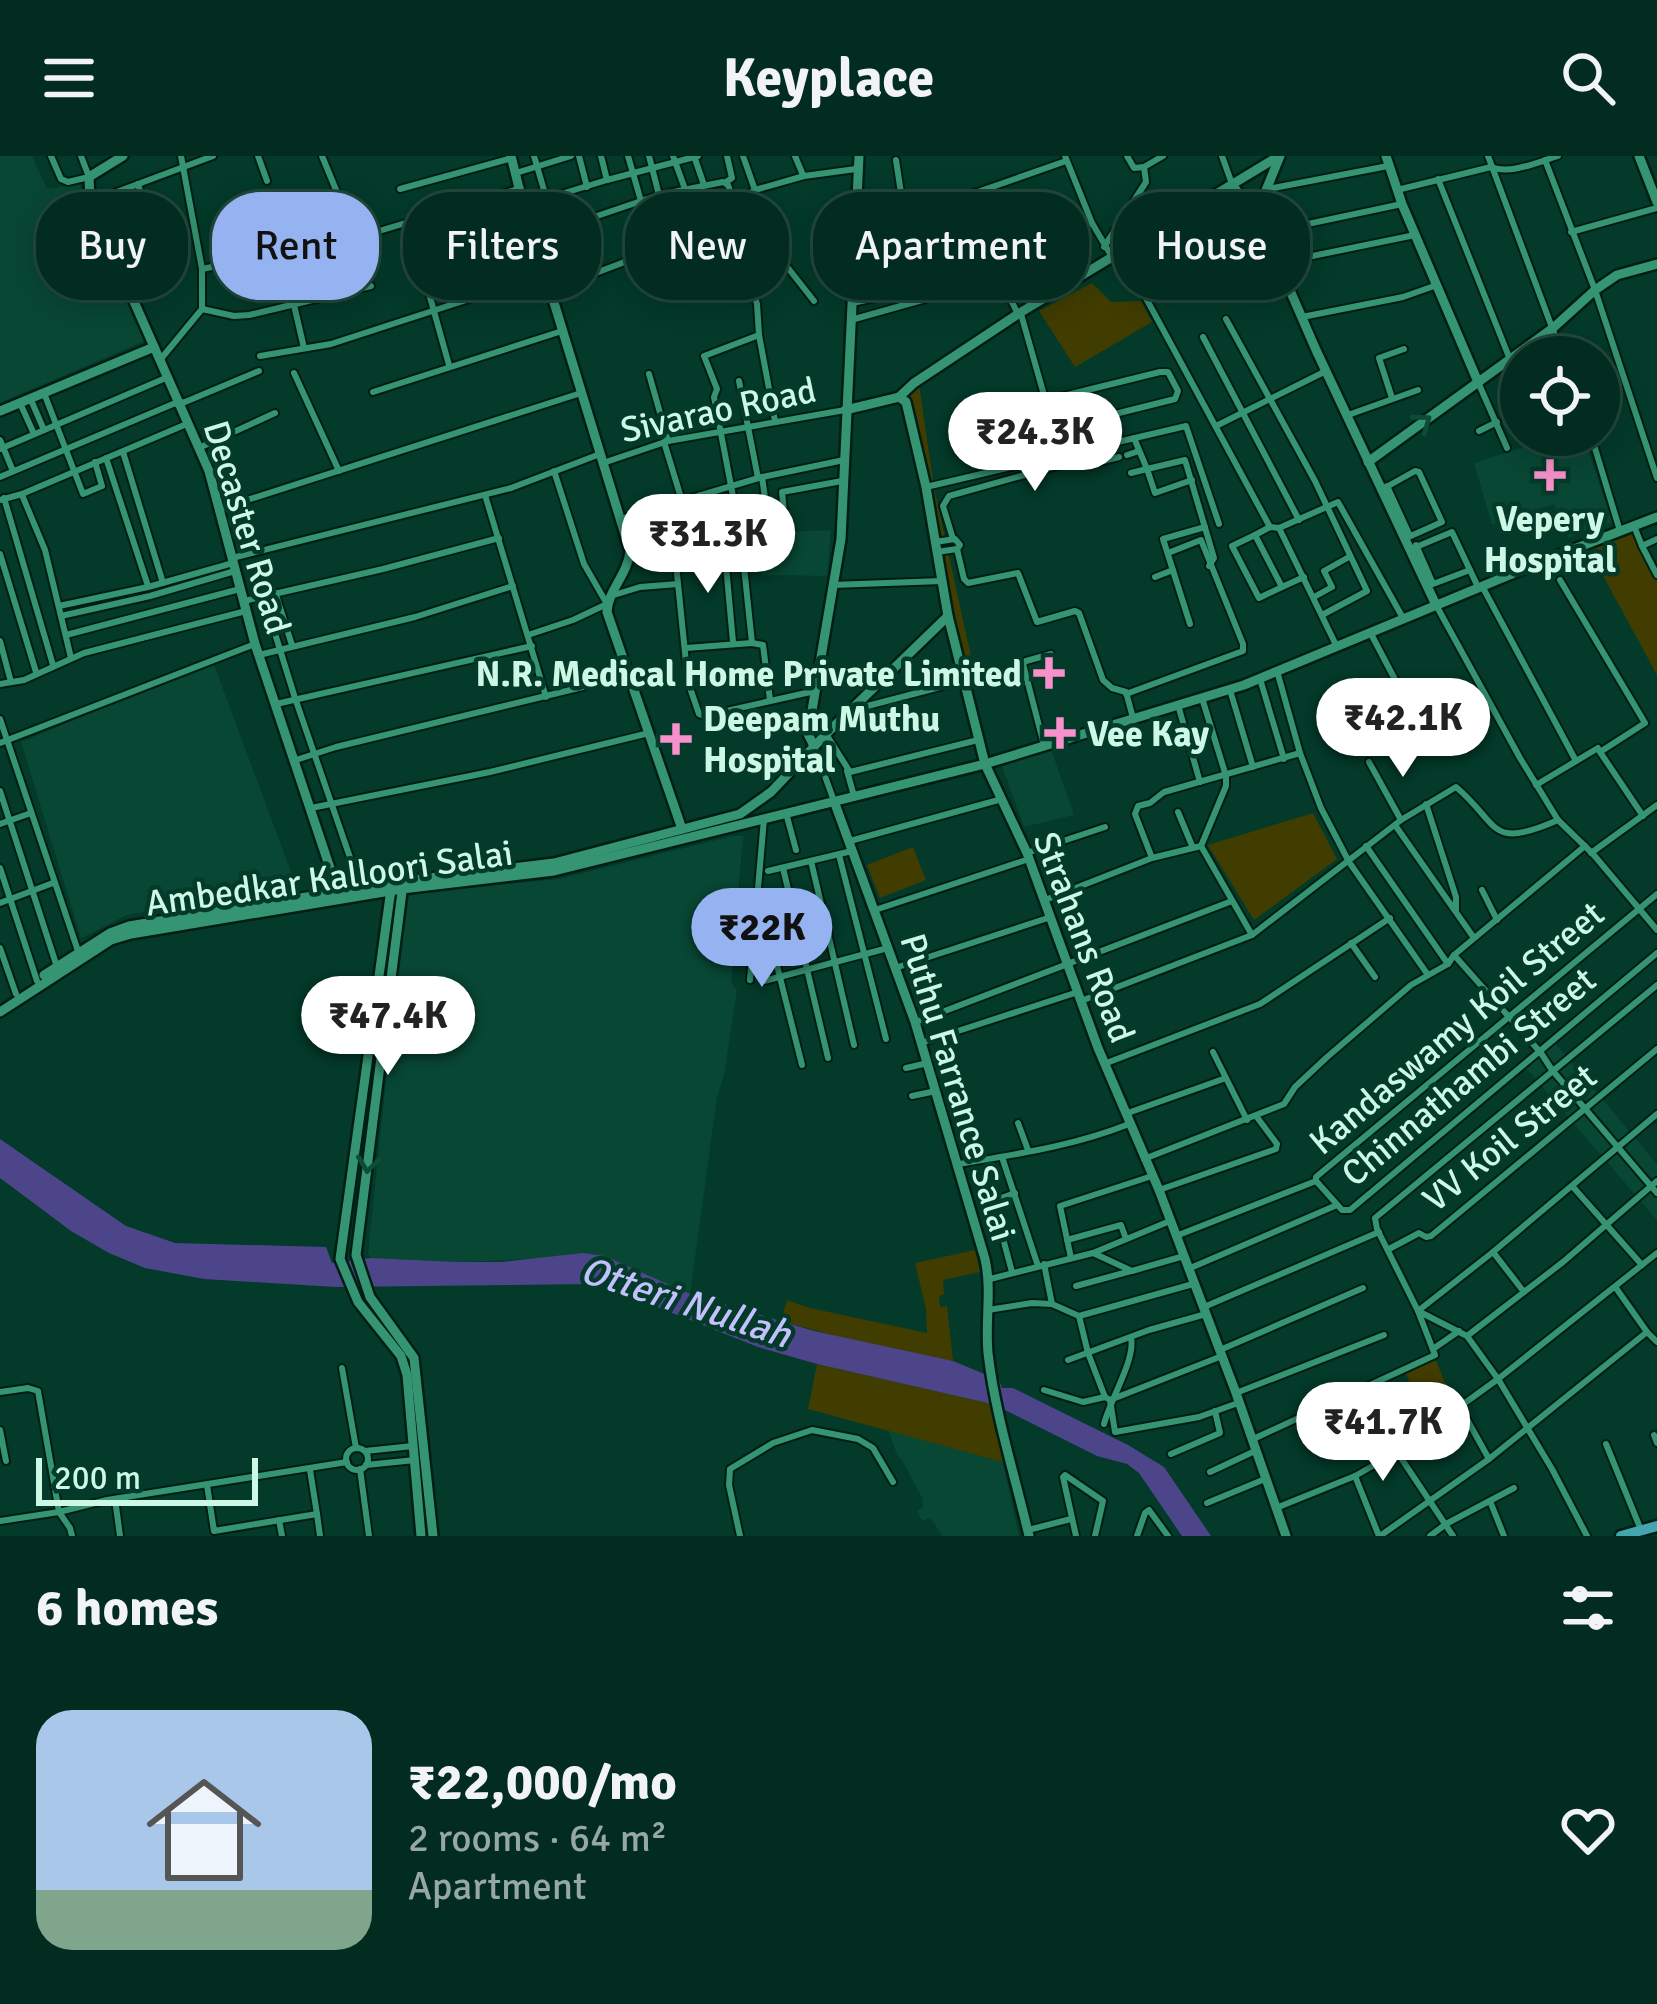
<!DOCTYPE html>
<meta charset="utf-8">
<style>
body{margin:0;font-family:Signika,sans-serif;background:#0c3428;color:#f1f3f6;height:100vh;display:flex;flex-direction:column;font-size:45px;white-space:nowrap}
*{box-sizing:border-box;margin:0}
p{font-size:39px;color:#96a7a4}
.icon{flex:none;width:66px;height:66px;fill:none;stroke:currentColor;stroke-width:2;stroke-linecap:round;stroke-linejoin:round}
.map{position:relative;height:1380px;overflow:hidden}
.side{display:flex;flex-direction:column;background:#022c1f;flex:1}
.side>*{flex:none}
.hud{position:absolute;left:36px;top:36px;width:1587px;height:108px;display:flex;gap:24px}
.controls{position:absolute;left:1500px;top:180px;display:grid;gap:24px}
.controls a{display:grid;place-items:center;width:120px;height:120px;border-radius:50%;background:#022c1f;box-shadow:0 6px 30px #0003,0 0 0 3px #23483d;font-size:60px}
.scale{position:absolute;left:36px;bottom:30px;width:222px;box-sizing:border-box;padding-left:12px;border:6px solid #cdf8e5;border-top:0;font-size:33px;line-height:42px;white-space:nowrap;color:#cdf8e5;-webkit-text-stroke:9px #033a29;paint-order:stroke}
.price{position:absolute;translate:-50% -102px;padding:0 27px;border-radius:42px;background:#fff;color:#222;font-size:39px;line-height:78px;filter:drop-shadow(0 3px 6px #0008)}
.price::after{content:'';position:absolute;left:50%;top:72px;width:36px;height:27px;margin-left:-18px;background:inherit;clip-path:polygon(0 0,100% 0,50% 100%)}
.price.current{background:#95b2f1;color:#111}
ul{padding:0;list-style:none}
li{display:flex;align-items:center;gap:36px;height:300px;padding:0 36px}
li span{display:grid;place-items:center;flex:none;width:336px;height:240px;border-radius:36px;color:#555}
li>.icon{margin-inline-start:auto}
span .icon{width:144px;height:144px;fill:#fffc;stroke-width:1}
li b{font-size:51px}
h2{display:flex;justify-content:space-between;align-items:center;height:144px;padding:0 36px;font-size:51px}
.chip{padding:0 42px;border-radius:48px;background:#022c1f;box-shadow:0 6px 30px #0003,0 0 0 3px #23483d;font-size:42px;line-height:108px}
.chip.current{background:#95b2f1;color:#111}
header{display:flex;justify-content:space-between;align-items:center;height:156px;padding:0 36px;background:#022c1f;font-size:54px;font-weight:800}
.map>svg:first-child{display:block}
.built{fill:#084734}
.green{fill:#413d00}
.water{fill:#4d4589}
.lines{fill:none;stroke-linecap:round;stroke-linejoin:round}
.street-casing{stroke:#011e14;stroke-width:10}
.secondary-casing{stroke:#011e14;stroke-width:14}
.primary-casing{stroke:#011e14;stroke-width:15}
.street{stroke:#359573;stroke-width:6}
.secondary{stroke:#359573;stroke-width:9}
.primary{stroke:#43a5ad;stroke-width:10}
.oneway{stroke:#0d4c38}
.poi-dot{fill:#f890cb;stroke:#033a29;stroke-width:4.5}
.labels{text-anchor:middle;stroke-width:9;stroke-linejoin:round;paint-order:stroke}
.street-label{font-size:36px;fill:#cdf8e5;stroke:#033a29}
.poi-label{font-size:36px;font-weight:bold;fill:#cdf8e5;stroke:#033a29;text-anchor:start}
.water-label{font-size:39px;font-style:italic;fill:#c3c1fd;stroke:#033a29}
</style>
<header><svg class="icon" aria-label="menu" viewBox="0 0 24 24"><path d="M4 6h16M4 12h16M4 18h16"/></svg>Keyplace<svg class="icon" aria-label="search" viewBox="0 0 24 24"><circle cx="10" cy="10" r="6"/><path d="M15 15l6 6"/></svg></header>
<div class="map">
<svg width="1657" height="1380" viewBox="0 0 1657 1380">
<rect width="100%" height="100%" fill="#033a29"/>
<g class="built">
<polygon points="0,0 32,0 47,33 79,28 147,184 0,247"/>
<polygon points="1575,279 1583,279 1612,366 1568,382 1554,348 1492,369 1474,307 1520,292"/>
<polygon points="831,374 827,420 763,419 762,377"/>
<polygon points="213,506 296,729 127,759 81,782 21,586"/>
<polygon points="1051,593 1074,659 1024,671 1001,608"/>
<polygon points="733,680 743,680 731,826 737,835 724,919 717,942 690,1138 605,1100 458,1106 371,1102 368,1097 405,743 413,737 559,723"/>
<polygon points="1555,887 1657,1008 1657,1064 1526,912"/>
<polygon points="888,1274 1003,1306 1019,1380 942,1380 933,1365 928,1362 922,1365 917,1355 923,1351 922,1342 902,1304 897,1299"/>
</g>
<g class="green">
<polygon points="1092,127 1111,146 1141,145 1152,166 1075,211 1039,155"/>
<polygon points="919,228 934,332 976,523 967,525 936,385 909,241"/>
<polygon points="1636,373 1657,419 1657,519 1588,392"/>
<polygon points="1313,657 1337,703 1254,764 1208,689"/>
<polygon points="913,691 926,724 880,742 867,709"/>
<polygon points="975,1094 980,1116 943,1124 944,1138 939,1140 940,1151 947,1150 953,1205 851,1184 781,1165 787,1144 810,1152 927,1177 926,1153 915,1107"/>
<polygon points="1435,1202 1453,1247 1427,1265 1405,1216"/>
<polygon points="817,1208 992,1248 1003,1306 808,1253"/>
</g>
<polygon class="water" points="0,983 126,1070 175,1087 326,1091 332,1107 371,1102 458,1106 500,1106 583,1097 605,1100 690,1138 814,1175 953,1205 999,1224 1002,1232 1013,1232 1128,1289 1164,1311 1211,1380 1182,1380 1139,1317 1127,1308 1097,1300 1009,1256 992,1248 817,1208 758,1191 599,1128 336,1131 204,1123 145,1112 109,1097 71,1075 0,1022"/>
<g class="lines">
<g class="street-casing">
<g id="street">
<polyline points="51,0 61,23 68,26 89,21 81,0"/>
<polyline points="258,0 267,25"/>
<polyline points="322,0 356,82"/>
<polyline points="534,0 556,75"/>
<polyline points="579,0 587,31"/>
<polyline points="601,0 607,24"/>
<polyline points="628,0 641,45"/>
<polyline points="649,0 659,39"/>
<polyline points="673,0 685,33"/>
<polyline points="694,0 704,29"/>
<polyline points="743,0 755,34"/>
<polyline points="795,0 803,19"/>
<polyline points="1065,0 1092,67 1112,101"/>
<polyline points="1127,0 1134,12 1144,11"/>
<polyline points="1222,0 1232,28"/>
<polyline points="1488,0 1563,201"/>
<polyline points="1545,4 1595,134 1657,322"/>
<polyline points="516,17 571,0"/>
<polyline points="1438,23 1521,231"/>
<polyline points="726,26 732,22 727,0"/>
<polyline points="138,28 151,72"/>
<polyline points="400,33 512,2"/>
<polyline points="1268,33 1388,10"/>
<path d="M1397,34l94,-23c19,8 47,-5 67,-11"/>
<polyline points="742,40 777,98 814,145"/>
<polyline points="856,43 901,37 896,4"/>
<polyline points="90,46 213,0"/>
<polyline points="525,49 607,24 698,0"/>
<polyline points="409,66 449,209"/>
<polyline points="758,68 746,85 742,96 757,148 759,179 775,265"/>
<polyline points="559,75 574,118 580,123 643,99 712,61 755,34 804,20 856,13"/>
<polyline points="1571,76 1657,52"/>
<polyline points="1265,77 1402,48"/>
<polyline points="535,81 659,39 723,26 728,29 734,46"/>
<polyline points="1104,91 1146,26 1144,11 1163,0"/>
<polyline points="1121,96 1270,371"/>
<polyline points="984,103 1092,67"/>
<polyline points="1278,107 1415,79"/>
<polyline points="202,113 356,82 518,33"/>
<polyline points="984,119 984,103 968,42 969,39 1066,5"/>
<polyline points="852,147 1068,101 1079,107 1086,116"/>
<polyline points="294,149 304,192"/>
<polyline points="202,153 234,160 249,159 371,130"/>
<polyline points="1021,158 1061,299"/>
<polyline points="1302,161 1403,141 1437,129"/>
<polyline points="1226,163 1315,325 1367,435 1322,459"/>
<polyline points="851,164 997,123 1001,125 1018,158"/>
<polyline points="1203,181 1299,364"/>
<polyline points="260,200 331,188 497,134"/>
<polyline points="160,204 202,153 202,113 181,0"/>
<polyline points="294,217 339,315"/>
<polyline points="649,218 668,285"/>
<polyline points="739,225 758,322"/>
<polyline points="1478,226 1507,292"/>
<polyline points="373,236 562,175"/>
<polyline points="44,237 83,338 102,330 95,306"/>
<polyline points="1392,242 1379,202 1404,193"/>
<polyline points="31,244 44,274"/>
<polyline points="1047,244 1160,216 1168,216 1178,235 1175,243 1055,273"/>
<polyline points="20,247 34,278"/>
<polyline points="1348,259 1418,234"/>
<polyline points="1216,270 1326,215"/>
<polyline points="1479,275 1497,266"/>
<polyline points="1539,279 1540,281"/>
<polyline points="1591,279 1620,375"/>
<polyline points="1134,282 1147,313 1185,304 1214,402 1209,410"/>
<polyline points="0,284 13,315"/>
<polyline points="664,286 682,345"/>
<polyline points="201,291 275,257"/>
<polyline points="0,293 168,221"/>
<polyline points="123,296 163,427"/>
<polyline points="1127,299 1139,295"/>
<polyline points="106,302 148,430"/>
<polyline points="603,307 668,285 845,254"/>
<polyline points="1131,317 1147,313 1155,337 1192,324"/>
<polyline points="0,321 173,248 185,246 259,215"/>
<polyline points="1387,330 1410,380"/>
<polyline points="926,331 1186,270 1219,368"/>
<polyline points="1381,334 1415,315 1419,316 1442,366 1404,383"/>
<polyline points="22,339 45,394 71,502"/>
<polyline points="485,339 546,541"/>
<polyline points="701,339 706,390"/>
<polyline points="4,342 53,509"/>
<polyline points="0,344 22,338 189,267"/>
<polyline points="670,349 688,526 699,558 704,560 815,535"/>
<polyline points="219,353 581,237"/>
<polyline points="621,363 762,321 844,304"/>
<polyline points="785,367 782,336 842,325"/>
<polyline points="1634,370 1642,390 1657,383"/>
<polyline points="1279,372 1336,489"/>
<polyline points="1255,379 1232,390 1259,442 1282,431"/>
<polyline points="741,382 766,379 770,376 762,321"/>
<polyline points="953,383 943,350 949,340 1078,304 1091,308 1119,301"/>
<polyline points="935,386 955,383 960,389 957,393 937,396"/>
<polyline points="724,388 733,486"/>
<polyline points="1416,389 1433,428 1470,414"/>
<polyline points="1642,390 1657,419"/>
<polyline points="957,393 964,423 968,427 1018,417 1037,466 1075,455 1079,457 1103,524 1112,532 1126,536 1133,562"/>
<polyline points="1409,394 1452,376 1478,431"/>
<polyline points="630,395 740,386"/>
<polyline points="0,398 36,516"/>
<polyline points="232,402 511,332 600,298"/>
<polyline points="1155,421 1173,414"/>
<polyline points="1304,421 1282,431 1255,379 1270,371 1279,372 1338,346 1403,462"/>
<polyline points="832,429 942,425"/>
<polyline points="1482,430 1576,605"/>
<polyline points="275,436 292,489"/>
<polyline points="263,439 295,542 354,713"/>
<polyline points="614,439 640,431 678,428"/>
<polyline points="1314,441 1332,431 1324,415 1349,401"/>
<polyline points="244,445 383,413 499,382"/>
<polyline points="1436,449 1520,602 1558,664 1593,698 1657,774"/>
<polyline points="59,450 148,431 233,407"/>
<polyline points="61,460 150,440 235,415"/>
<polyline points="1190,468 1163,383 1205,371"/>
<polyline points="1370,476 1410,552"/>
<polyline points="66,479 240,433"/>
<polyline points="528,479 573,464 607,448 584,408 554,315"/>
<polyline points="0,485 11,526"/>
<polyline points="752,487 763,489 770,544"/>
<polyline points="686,492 752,487 741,382 714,241 717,233 704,200 759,179"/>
<polyline points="259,499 415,461 513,430"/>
<polyline points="1277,515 1300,597 1321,652 1349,706 1428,819"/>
<polyline points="1260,523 1284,603"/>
<polyline points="0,528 24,524 84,497 246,455"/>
<polyline points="1230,534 1253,611"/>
<polyline points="1126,538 1243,495 1243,488 1201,384 1168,397"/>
<polyline points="276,548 532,490"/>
<polyline points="1178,549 1200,626"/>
<polyline points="856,553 963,525"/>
<polyline points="0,563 79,798"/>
<polyline points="826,578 850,616 978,584"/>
<polyline points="0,587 255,488"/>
<polyline points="1044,589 1023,508 1026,505 1051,498"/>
<polyline points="814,590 834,645"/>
<polyline points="1600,596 1643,660"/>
<polyline points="296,604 336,591 628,520"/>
<polyline points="1369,606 1401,664"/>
<polyline points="847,615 854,640"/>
<polyline points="1536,629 1598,592 1600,596 1645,567 1560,424"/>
<polyline points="0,635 57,811"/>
<polyline points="1426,648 1456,741 1456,753"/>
<polyline points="311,652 490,616 649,577"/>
<polyline points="1178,656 1193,692"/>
<polyline points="786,657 796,694"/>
<polyline points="0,668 31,657"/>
<polyline points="1395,669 1474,782"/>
<polyline points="850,685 1002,643"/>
<polyline points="1201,690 1226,630 1226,620 1202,542"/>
<polyline points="1201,690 1252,779"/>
<polyline points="1366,690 1448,808"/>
<polyline points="1027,697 1105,671"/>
<polyline points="1591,697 1657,649"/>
<polyline points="839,699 886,883"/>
<polyline points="1152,702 1135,658 1138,650 1150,647 1164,636 1300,597"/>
<polyline points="811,705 854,889"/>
<polyline points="0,712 37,825"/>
<polyline points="783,712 828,902"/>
<polyline points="768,715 852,695"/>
<polyline points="1482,734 1497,764"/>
<polyline points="1045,744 1152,702 1201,690"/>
<polyline points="0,747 53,727"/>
<polyline points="762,750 802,909"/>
<polyline points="875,754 1029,703"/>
<polyline points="1351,787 1375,821"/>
<polyline points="0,792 16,838"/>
<polyline points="1454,799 1541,897 1552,914 1657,1037"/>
<polyline points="895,812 1051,761"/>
<polyline points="750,824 764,663"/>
<polyline points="764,825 888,792"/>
<path d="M1081,845l171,-66 149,-115 55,-33c44,37 32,64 102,33"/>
<polyline points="916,866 1232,745"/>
<polyline points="921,887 1078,836"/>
<polyline points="1213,896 1247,964"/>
<polyline points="1104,908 1260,848 1390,762"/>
<polyline points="906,912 928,907"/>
<polyline points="912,940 936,935"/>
<polyline points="1125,958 1226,922"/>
<polyline points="1018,967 1028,994"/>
<polyline points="1002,1001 1038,1110"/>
<polyline points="1144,1003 1284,948 1295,931 1326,902 1411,829 1448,808 1454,799 1585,690"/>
<path d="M959,1008c58,-10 115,-18 170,-40"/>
<polyline points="1317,1026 1342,1054 1350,1054 1657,797"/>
<polyline points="1573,1031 1642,1109"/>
<polyline points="1159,1034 1276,993 1277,988 1256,960"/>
<polyline points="1176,1080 1316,1025 1316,1021 1657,738"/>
<polyline points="1067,1084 1121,1069 1126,1083"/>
<polyline points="1389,1093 1419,1077 1426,1081 1431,1080 1657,893"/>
<polyline points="1493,1096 1524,1136"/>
<polyline points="1093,1097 1170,1065"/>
<polyline points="1071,1102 1060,1050 1152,1020"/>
<polyline points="1044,1108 1052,1148"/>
<polyline points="1188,1113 1337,1049"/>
<polyline points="1012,1116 993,1045 1015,1037"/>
<polyline points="990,1123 1093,1097 1132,1115 1184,1100"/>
<polyline points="1076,1130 1131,1115"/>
<polyline points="1616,1132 1647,1176 1657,1186"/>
<polyline points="1204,1151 1379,1076"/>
<polyline points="988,1154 1032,1147 1052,1148 1079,1160 1193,1128"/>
<polyline points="1079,1160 1088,1197 1105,1241 1110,1244 1115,1276 1199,1261 1238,1247"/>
<polyline points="1467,1180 1563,1106 1657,1025"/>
<polyline points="1433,1193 1459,1175"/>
<polyline points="1220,1194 1363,1132"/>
<polyline points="1068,1204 1149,1174 1206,1158"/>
<polyline points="342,1212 356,1292"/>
<polyline points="1044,1234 1083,1246 1105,1241"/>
<polyline points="0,1236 28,1232 38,1235 59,1356 0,1365"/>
<polyline points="1236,1237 1384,1179"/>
<polyline points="1110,1244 1222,1200"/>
<polyline points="1459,1249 1489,1303"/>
<path d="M1104,1268c6,-24 32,-66 27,-86"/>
<polyline points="0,1274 6,1305"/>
<polyline points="1654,1279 1657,1287"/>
<polyline points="1251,1284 1435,1199 1418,1155 1377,1073 1375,1062 1657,829"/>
<polyline points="1606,1288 1641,1374"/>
<circle cx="357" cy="1303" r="11"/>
<polyline points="365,1295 413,1290"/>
<polyline points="1397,1296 1453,1380"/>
<polyline points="1171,1298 1220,1277 1215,1255"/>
<polyline points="366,1309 415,1304"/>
<polyline points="360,1313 369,1380"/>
<polyline points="1210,1316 1255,1295"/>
<polyline points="1355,1320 1379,1380"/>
<polyline points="207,1329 214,1375 317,1358 310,1314"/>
<polyline points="115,1343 120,1380"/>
<polyline points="1490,1345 1504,1380"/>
<polyline points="1207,1347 1265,1323"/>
<polyline points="1276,1352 1355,1320 1397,1296 1498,1223 1657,1097"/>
<polyline points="317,1358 320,1380"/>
<polyline points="279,1364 282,1380"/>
<polyline points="1028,1374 1071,1363"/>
<polyline points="72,1380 70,1372 59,1356 107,1344 347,1306"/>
<polyline points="740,1380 729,1329 730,1313 773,1287 812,1274 858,1283 873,1292 893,1326"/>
<polyline points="1076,1380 1063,1321 1065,1319 1103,1345 1095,1380"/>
<polyline points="1137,1380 1145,1357 1149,1354 1168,1380"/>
<polyline points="1380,1380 1489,1303 1647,1176"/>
<polyline points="1430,1380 1446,1368 1514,1332"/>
<polyline points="1587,1380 1552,1313 1498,1223 1467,1180 1418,1155 1493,1096 1657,958"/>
</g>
</g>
<g class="secondary-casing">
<g id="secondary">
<polyline points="123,0 89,21 90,46 209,315 255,488 339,739"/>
<path d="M511,0l8,32 111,363c-2,23 -22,39 -23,61l75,217"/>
<polyline points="1280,0 1255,61 1265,77 1316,194 1436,449"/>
<polyline points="1386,0 1402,48 1478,226"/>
<polyline points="1639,0 1657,46"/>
<polyline points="1232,28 1255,61"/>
<polyline points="899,241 914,227 1018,158 1279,0"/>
<polyline points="845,254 899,241 906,246 926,331 948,460 985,608 1027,697 1098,892 1159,1034 1236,1237 1286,1380"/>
<polyline points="0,255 154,191"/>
<polyline points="1368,306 1553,172 1595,134 1617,119 1657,108"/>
<polyline points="814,590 808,578 841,383 859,0"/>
<path d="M834,645l81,221 70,237c7,31 0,62 3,94 7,61 27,123 41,183"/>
<polyline points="403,728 356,1099 370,1141 414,1202 433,1380"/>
<polyline points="391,733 340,1103 358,1146 401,1200 407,1219 421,1380"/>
<polyline points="44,819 110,777 129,770 404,725 554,707 740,658 771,636 826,578 948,460"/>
<polyline points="0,856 111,784 131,778 402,733 554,715 985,608 1244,529 1548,403 1657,361"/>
</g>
</g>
<g class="primary-casing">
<polyline id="primary" points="1621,1380 1657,1370"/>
</g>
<use href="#street" class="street"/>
<use href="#secondary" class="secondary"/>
<use href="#primary" class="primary"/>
</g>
<defs><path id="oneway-chevron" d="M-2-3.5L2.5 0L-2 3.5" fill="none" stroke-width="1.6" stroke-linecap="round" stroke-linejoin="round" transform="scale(3)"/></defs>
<g class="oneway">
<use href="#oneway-chevron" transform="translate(1423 266) rotate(-36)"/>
<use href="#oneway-chevron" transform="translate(368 1008) rotate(97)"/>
</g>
<g class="poi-dot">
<path d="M1544 301h12v12h12v12h-12v12h-12v-12h-12v-12h12z"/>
<path d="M1043 499h12v12h12v12h-12v12h-12v-12h-12v-12h12z"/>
<path d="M1054 559h12v12h12v12h-12v12h-12v-12h-12v-12h12z"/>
<path d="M670 565h12v12h12v12h-12v12h-12v-12h-12v-12h12z"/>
</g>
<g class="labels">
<g class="street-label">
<text transform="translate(718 253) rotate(-12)" y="13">Sivarao Road</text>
<text transform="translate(248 371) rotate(73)" y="13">Decaster Road</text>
<text transform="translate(329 721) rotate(-8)" y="13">Ambedkar Kalloori Salai</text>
<text transform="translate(1085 781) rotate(69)" y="13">Strahans Road</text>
<text transform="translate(1456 871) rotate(-40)" y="13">Kandaswamy Koil Street</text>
<text transform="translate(1468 920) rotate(-40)" y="13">Chinnathambi Street</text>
<text transform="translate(959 931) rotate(73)" y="13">Puthu Farrance Salai</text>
<text transform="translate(1509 981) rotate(-39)" y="13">VV Koil Street</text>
</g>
<g class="poi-label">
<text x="1550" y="375" text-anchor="middle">Vepery<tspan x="1550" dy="41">Hospital</tspan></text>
<text x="1022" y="530" text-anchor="end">N.R. Medical Home Private Limited</text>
<text x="703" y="575">Deepam Muthu<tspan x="703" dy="41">Hospital</tspan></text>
<text x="1087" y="590">Vee Kay</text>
</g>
<g class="water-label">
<text transform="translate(686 1145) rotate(18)" y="14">Otteri Nullah</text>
</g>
</g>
</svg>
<div class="controls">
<a><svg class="icon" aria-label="locate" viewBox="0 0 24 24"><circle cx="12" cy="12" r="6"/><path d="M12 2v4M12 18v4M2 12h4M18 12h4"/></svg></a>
</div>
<div class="scale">200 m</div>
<b class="price" style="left:1035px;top:338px">₹24.3K</b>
<b class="price" style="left:708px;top:440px">₹31.3K</b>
<b class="price" style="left:1403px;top:624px">₹42.1K</b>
<b class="price current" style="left:762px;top:834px">₹22K</b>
<b class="price" style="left:388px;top:922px">₹47.4K</b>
<b class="price" style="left:1383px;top:1328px">₹41.7K</b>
<div class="hud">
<a class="chip">Buy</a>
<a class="chip current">Rent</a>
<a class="chip">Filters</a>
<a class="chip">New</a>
<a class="chip">Apartment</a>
<a class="chip">House</a>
</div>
</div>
<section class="side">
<h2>6 homes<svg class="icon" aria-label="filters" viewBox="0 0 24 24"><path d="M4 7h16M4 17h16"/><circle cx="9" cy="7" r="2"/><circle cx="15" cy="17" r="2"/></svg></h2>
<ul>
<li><span style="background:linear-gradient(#a9c7e8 75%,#7fa58c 0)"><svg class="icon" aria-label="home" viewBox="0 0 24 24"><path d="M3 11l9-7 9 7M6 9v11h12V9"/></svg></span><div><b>₹22,000/mo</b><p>2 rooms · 64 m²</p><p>Apartment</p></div><svg class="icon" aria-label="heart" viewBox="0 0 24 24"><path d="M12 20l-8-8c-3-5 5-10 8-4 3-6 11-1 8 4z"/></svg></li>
</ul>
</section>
